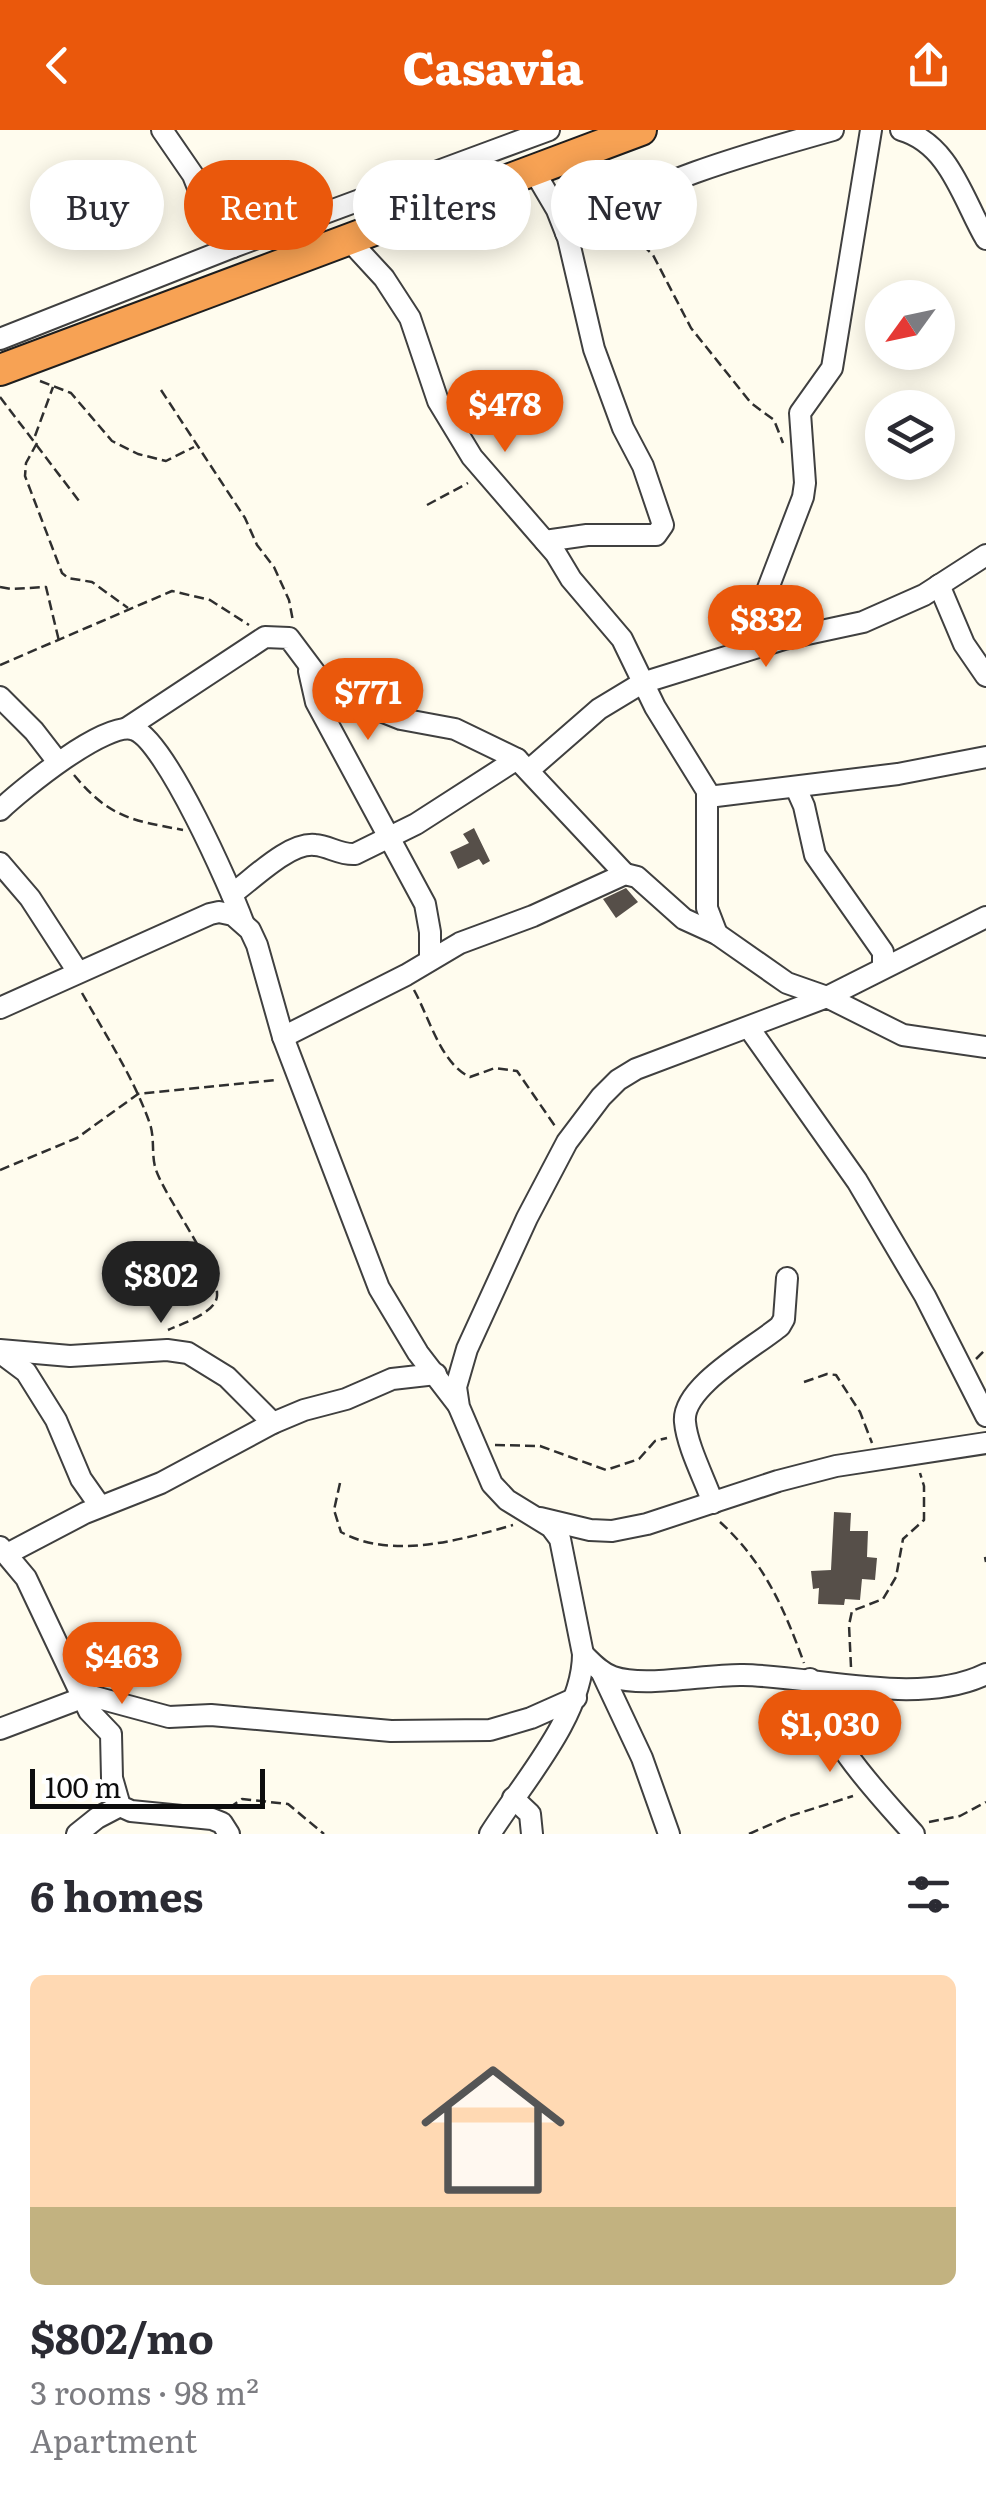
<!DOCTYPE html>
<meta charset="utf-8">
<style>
body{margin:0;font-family:Literata,serif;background:#f7f7f7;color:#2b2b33;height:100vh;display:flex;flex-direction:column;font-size:38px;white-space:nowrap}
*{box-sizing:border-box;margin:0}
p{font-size:32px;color:#7c7c81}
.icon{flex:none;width:55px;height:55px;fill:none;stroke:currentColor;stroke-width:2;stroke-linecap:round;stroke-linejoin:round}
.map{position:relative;height:1704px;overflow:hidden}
.drawer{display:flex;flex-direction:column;background:#fff;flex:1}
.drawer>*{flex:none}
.hud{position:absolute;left:30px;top:30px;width:928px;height:90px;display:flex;gap:20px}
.needle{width:65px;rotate:237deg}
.tools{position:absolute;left:865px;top:150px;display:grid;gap:20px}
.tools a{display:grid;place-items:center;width:90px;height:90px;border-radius:50%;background:#fff;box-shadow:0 5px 25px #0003;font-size:50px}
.scale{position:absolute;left:30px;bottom:25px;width:235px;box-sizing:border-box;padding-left:10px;border:5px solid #0d0d0d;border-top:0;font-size:28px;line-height:35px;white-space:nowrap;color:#0d0d0d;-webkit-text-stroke:8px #fff;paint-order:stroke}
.price{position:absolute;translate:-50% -85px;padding:0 22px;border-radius:35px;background:#ea580c;color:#fff;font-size:32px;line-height:65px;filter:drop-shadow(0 2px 5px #0008)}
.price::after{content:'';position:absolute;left:50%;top:60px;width:30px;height:22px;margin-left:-15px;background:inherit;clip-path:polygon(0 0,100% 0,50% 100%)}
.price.selected{background:#222;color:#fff}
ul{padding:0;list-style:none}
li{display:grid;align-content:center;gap:20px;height:530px;padding:0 30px}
li span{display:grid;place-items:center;height:310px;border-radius:15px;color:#555}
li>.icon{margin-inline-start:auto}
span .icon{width:180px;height:180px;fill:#fffc;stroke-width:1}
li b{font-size:42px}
h2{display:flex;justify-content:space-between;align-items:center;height:120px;padding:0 30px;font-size:42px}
.pill{padding:0 35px;border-radius:45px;background:#fff;box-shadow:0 5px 25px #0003;font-size:35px;line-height:90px}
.pill.selected{background:#ea580c;color:#fff}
header{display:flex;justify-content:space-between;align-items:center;height:130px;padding:0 30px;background:#ea580c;color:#fff;font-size:45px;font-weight:800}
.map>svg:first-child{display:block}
.building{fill:#564f49}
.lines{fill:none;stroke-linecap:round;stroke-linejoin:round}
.minor-casing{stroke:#404040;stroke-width:24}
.highway-casing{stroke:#1e1e1e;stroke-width:34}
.path{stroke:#2f2f2f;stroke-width:2.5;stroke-dasharray:10 5;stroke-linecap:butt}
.minor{stroke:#fff;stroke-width:20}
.highway{stroke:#f7a254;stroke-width:30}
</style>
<header><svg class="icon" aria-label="back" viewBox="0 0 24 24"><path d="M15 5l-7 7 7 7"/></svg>Casavia<svg class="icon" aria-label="share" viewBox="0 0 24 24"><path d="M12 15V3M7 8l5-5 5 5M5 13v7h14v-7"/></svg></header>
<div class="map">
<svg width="986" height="1704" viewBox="0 0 986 1704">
<rect width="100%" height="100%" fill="#fffcee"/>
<g class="building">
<polygon points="474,698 490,731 483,735 479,729 458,739 450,722 469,713 463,704"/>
<polygon points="626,758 638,772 616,788 603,769"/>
<polygon points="834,1382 851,1383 850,1401 868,1401 867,1427 877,1428 875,1450 862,1449 860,1470 845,1469 844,1475 818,1474 819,1458 813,1459 811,1441 831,1440"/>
</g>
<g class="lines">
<g class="minor-casing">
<g id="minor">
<polyline points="162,0 193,45 210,88 233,117"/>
<path d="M901,0c49,14 62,70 85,109"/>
<polyline points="534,41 557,80 568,108 594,219 623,298 643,336 663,395 656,405 587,405 545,411"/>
<path d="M566,103c83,-51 174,-77 267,-103"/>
<polyline points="348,109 384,148 410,188 438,271 472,327 556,424 571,449 622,509 655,577 707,661 707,778 717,804"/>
<polyline points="0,209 233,117 549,0"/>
<polyline points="939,455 964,514 986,546"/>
<polyline points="744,521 803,367 805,353 800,283 832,238 871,0"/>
<polyline points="309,541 316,572 425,774 430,802 430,830"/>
<polyline points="0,567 34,601 58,632"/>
<polyline points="127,598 265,507 289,508 328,560 401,589 455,599 517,629 625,744"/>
<polyline points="529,640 599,579 642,553 784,509 863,492 924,465 986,425"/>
<polyline points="796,658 804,676 815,725 883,822 883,837"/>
<polyline points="708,667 898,644 986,627"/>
<path d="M0,680c20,-19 108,-92 135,-80 31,12 95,157 108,192"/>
<polyline points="0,733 30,768 78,842"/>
<path d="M232,764c21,-15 57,-52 83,-49 14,1 25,10 40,9l61,-30 101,-65"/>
<polyline points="0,878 210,784 219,782 233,785 250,800 257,815 283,907 379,1158 418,1223 458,1275"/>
<polyline points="749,898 857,1051 925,1166 986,1286"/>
<polyline points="283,907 406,845 460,813 533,786 625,744 637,747 684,789 717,804 787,853 827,867 986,787"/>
<polyline points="0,1220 70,1226 167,1220 188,1223 227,1247 273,1293"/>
<polyline points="2,1224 26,1242 56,1290 81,1349 100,1376"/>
<path d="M713,1373c-8,-23 -26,-57 -28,-81 -4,-35 70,-75 95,-96l4,-7 3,-41"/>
<polyline points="540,1388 590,1400 612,1401 647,1394 778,1351 836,1336 986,1313"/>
<polyline points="0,1417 26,1448 89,1581 111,1604 112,1648 120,1676 131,1681 212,1689 222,1693 229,1704"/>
<polyline points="7,1424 85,1383 161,1353 273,1293 304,1280 346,1269 392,1249 436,1244"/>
<path d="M583,1524c9,9 18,19 30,23 32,11 94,-3 130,-2 73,1 176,32 243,-1"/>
<polyline points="601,1541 642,1628 669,1704"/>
<path d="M810,1549c17,62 62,108 104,155"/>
<polyline points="80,1563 169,1587 211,1585 391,1601 490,1600 531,1588 576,1568"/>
<polyline points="0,1599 82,1568"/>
<polyline points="513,1668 530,1684 532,1704"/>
<polyline points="77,1704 97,1688 120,1676"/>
<path d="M490,1704c32,-51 93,-118 93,-180l-23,-115 -9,-12 -44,-27 -15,-16 -33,-77 -3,-20 11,-38 60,-131 40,-76 34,-45 17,-17 18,-11 191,-72 76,38 83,12"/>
</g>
</g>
<g class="highway-casing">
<polyline id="highway" points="0,240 641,0"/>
</g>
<g class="path">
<polyline points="567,60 587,69"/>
<polyline points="621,94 653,125 691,198 751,273 774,290 783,313"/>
<polyline points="40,251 71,263 112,311 138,324 166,331 194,317"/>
<polyline points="161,260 245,388 257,415 274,437 289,470 293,491"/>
<polyline points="0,267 79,371"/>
<polyline points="35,306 53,257"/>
<polyline points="37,313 26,333 25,346 62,443 68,448 92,452 128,478"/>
<polyline points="427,375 468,353"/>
<polyline points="0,457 11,459 46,457 59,511"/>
<polyline points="0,535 172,461 210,470 249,495"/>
<path d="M74,645c36,43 57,45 109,55"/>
<path d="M414,860c15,27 27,74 56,87l25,-9 22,3 38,55"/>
<path d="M82,863c24,43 52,85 68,131 5,15 1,32 6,46 11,31 63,98 61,126 -1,17 -36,28 -49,34"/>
<polyline points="0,1040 77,1008 138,964 277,950"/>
<polyline points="976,1229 986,1219"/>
<polyline points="804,1252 827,1244 836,1245 860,1282 872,1313"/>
<polyline points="495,1315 540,1316 606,1340 639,1329 655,1311 667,1308"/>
<path d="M340,1353l-6,27 7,22c50,28 120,8 172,-7"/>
<path d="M720,1392c44,40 64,86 84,141"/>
<polyline points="985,1427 986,1432"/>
<polyline points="851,1537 849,1495 852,1481 883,1469 896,1447 903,1409 924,1390 924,1356 920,1343"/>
<polyline points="229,1678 242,1669 288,1674 324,1704"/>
<polyline points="929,1692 960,1686 986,1672"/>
<polyline points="749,1704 790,1686 853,1666"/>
</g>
<use href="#minor" class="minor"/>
<use href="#highway" class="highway"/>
</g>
</svg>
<div class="tools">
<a><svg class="needle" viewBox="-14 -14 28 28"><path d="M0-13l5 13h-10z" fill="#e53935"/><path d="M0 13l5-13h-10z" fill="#7c7c81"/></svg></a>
<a><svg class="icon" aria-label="layers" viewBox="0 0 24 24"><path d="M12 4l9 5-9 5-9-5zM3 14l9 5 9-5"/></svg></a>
</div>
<div class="scale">100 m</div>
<b class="price" style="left:505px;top:325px">$478</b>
<b class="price" style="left:766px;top:540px">$832</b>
<b class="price" style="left:368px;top:613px">$771</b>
<b class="price selected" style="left:161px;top:1196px">$802</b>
<b class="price" style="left:122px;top:1577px">$463</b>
<b class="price" style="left:830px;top:1645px">$1,030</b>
<div class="hud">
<a class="pill">Buy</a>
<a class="pill selected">Rent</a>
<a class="pill">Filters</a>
<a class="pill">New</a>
</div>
</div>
<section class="drawer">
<h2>6 homes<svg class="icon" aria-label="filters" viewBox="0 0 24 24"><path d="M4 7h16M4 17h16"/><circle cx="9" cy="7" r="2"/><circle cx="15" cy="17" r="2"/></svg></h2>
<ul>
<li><span style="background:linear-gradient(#ffd9b3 75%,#c2b280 0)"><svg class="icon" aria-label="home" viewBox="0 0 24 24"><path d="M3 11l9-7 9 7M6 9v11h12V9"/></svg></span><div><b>$802/mo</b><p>3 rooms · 98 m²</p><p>Apartment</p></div></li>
</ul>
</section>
